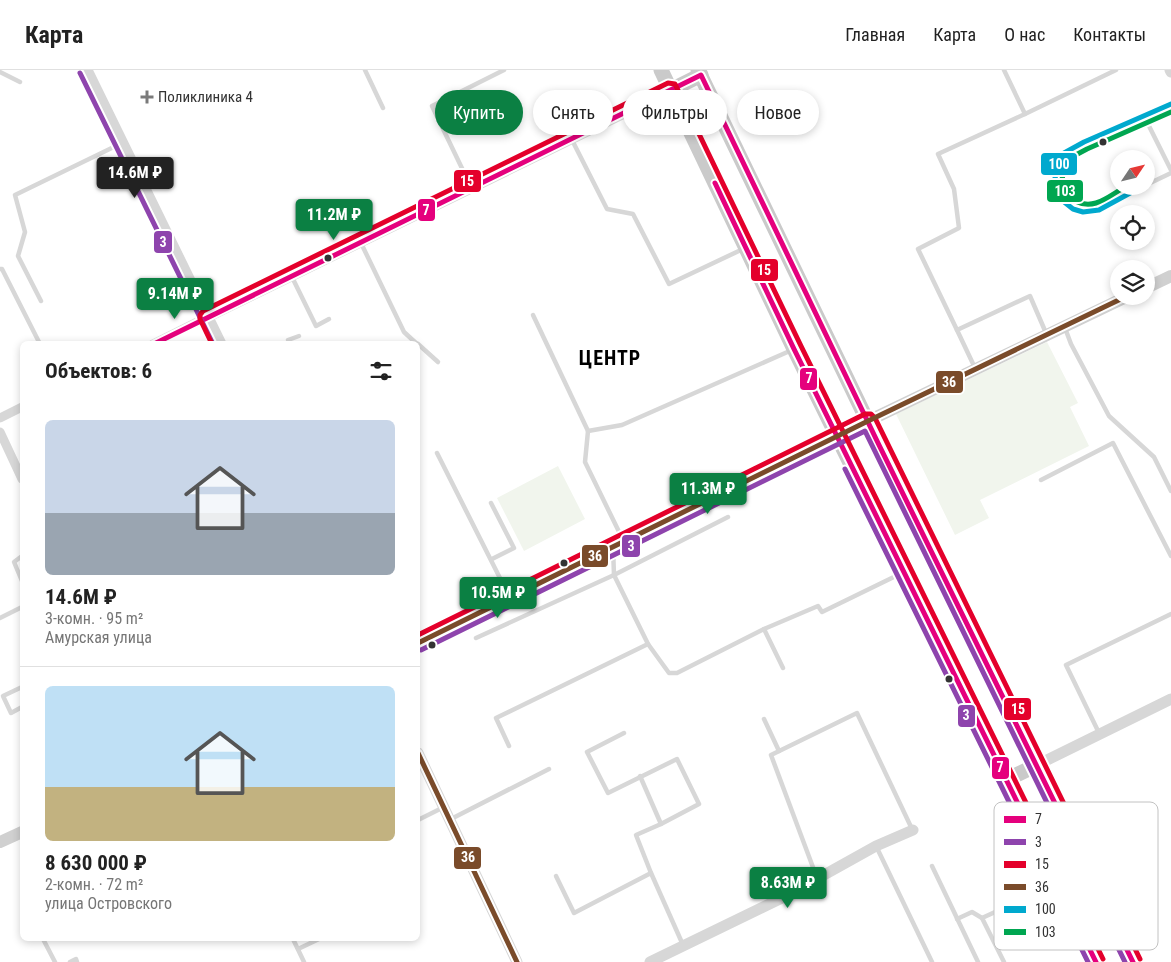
<!DOCTYPE html>
<html lang="ru">
<meta charset="utf-8">
<style>
body{margin:0;font-family:"Roboto Condensed",sans-serif;background:#f6f6f6;color:#222;height:100vh;display:flex;flex-direction:column;font-size:19px;white-space:nowrap}
*{box-sizing:border-box;margin:0}
p{font-size:16px;color:#767676}
.icon{flex:none;width:28px;height:28px;fill:none;stroke:currentColor;stroke-width:2;stroke-linecap:round;stroke-linejoin:round}
.map{position:relative;flex:1;overflow:hidden}
.panel{position:absolute;left:20px;top:271px;width:400px;height:600px;display:flex;flex-direction:column;background:#fff;border-radius:8px;box-shadow:0 2px 8px #0003}
.panel>*{flex:none}
.hud{position:absolute;left:435px;top:20px;width:475px;height:45px;display:flex;gap:10px}
.needle{width:32px;rotate:55deg}
.tools{position:absolute;left:1110px;top:80px;display:grid;gap:10px}
.tools a{display:grid;place-items:center;width:45px;height:45px;border-radius:50%;background:#fff;box-shadow:0 2px 8px #0003;font-size:25px}
.price{position:absolute;translate:-50% -42px;padding:0 11px;border-radius:5px;background:#0b8043;color:#fff;font-size:16px;line-height:32px;filter:drop-shadow(0 1px 2px #0008)}
.price::after{content:'';position:absolute;left:50%;top:30px;width:15px;height:11px;margin-left:-8px;background:inherit;clip-path:polygon(0 0,100% 0,50% 100%)}
.price.active{background:#222;color:#fff}
ul{padding:0;list-style:none}
li{display:grid;align-content:center;gap:10px;height:265px;padding:0 25px}
li+li{border-top:1px solid #e0e0e0}
li span{display:grid;place-items:center;height:155px;border-radius:8px;color:#555}
li>.icon{margin-inline-start:auto}
span .icon{width:90px;height:90px;fill:#fffc;stroke-width:1}
li b{font-size:21px}
h2{display:flex;justify-content:space-between;align-items:center;height:60px;padding:0 25px;font-size:21px}
.chip{padding:0 18px;border-radius:22px;background:#fff;box-shadow:0 2px 8px #0003;font-size:18px;line-height:45px}
.chip.active{background:#0b8043;color:#fff}
header{display:flex;align-items:center;gap:30px;box-sizing:border-box;height:70px;padding:0 25px;background:#fff;border-bottom:1px solid #e0e0e0}
header strong{font-size:24px}
nav{display:flex;gap:28px;margin-inline-start:auto;font-size:18px}
.map>svg:first-child{display:block}
.green{fill:#f1f5ed}
.lines{fill:none;stroke-linecap:round;stroke-linejoin:round}
.service{stroke:#d7d7d7;stroke-width:4.5}
.minor{stroke:#d7d7d7;stroke-width:9}
.tertiary{stroke:#d7d7d7;stroke-width:11}
.secondary{stroke:#d0d0d0;stroke-width:12}
.primary{stroke:#cacaca;stroke-width:15}
.bus-1-casing{stroke:#fff;stroke-width:9}
.bus-2-casing{stroke:#fff;stroke-width:9}
.bus-3-casing{stroke:#fff;stroke-width:9}
.bus-4-casing{stroke:#fff;stroke-width:9}
.bus-5-casing{stroke:#fff;stroke-width:9}
.bus-6-casing{stroke:#fff;stroke-width:9}
.bus-1{stroke:#e5007d;stroke-width:5}
.bus-2{stroke:#8e44ad;stroke-width:5}
.bus-3{stroke:#e4002b;stroke-width:5}
.bus-4{stroke:#7a4b2a;stroke-width:5}
.bus-5{stroke:#00a9ce;stroke-width:5}
.bus-6{stroke:#00a651;stroke-width:5}
.poi-dot{fill:#7a7a7a;stroke:#fff;stroke-width:2}
.bus-dot{fill:#333;stroke:#fff;stroke-width:2}
.labels{text-anchor:middle;stroke-width:5;stroke-linejoin:round;paint-order:stroke}
.poi-label{font-size:15px;fill:#333;stroke:#fff;text-anchor:start}
.district-label{font-size:20px;font-weight:bold;letter-spacing:1px;fill:#000;stroke:#fff}
.key{fill:#fff;stroke:#c2c2c2;stroke-width:1}
.key-label{font-size:14px;fill:#333}
.line-badge{stroke:#fff;stroke-width:2}
.badge-label{font-size:14px;text-anchor:middle;font-weight:bold;fill:#fff}
</style>
<header>
<strong>Карта</strong>
<nav><a>Главная</a><a>Карта</a><a>О нас</a><a>Контакты</a></nav>
</header>
<div class="map">
<svg width="1171" height="892" viewBox="0 0 1171 892">
<rect width="100%" height="100%" fill="#fff"/>
<g class="green">
<polygon points="1047,272 1078,333 1070,337 1089,376 980,430 989,448 955,465 896,344"/>
<polygon points="558,396 585,449 524,481 497,428"/>
</g>
<g class="lines">
<g class="service">
<polyline points="365,0 383,38"/>
<polyline points="1004,0 1025,44 1116,0"/>
<polyline points="0,2 20,12"/>
<polyline points="1144,46 1171,100"/>
<polyline points="572,70 607,139 633,144 669,214 743,179"/>
<polyline points="1146,115 1171,103"/>
<polyline points="1143,116 1099,140 1083,142 1073,139 1063,131 1056,121 1054,112 1059,93 1064,83 1084,72 1171,34"/>
<polyline points="471,117 432,36 504,0"/>
<polyline points="361,173 404,262 417,274"/>
<polyline points="0,199 2,199 40,274"/>
<polyline points="292,207 316,256 329,249"/>
<polyline points="41,231 18,186 25,162 15,125 122,73"/>
<polyline points="533,245 588,361"/>
<polyline points="1065,258 1071,274 1109,346 1154,387 1171,421"/>
<polyline points="957,260 918,179 959,158 954,119 938,84 1025,44"/>
<polyline points="290,274 288,270 299,266"/>
<polyline points="418,274 438,292"/>
<polyline points="975,298 957,260 1030,226 1046,263"/>
<polyline points="437,383 509,526"/>
<polyline points="1041,410 1113,373 1171,486"/>
<polyline points="491,433 514,478 492,489"/>
<polyline points="623,470 585,392 588,361 622,355 792,280"/>
<polyline points="22,486 14,492 22,511"/>
<polyline points="0,548 22,537"/>
<polyline points="764,559 783,598"/>
<polyline points="476,568 614,505 728,447"/>
<polyline points="648,574 669,603 677,603 764,559 818,536 822,542 902,503"/>
<polyline points="22,617 3,626 11,643 22,637"/>
<polyline points="764,649 779,681"/>
<polyline points="624,663 587,682 608,723 677,689 699,734 661,754"/>
<polyline points="1099,663 1066,595 1171,544"/>
<polyline points="509,676 496,648 648,574 614,505 613,478"/>
<polyline points="640,706 661,754 636,765 651,803 683,875"/>
<polyline points="451,749 549,699"/>
<polyline points="418,750 442,738"/>
<polyline points="877,778 932,892"/>
<polyline points="932,796 978,892"/>
<polyline points="556,806 574,843 651,803"/>
<polyline points="817,808 771,685 857,643 912,759"/>
<polyline points="957,849 972,842 982,848"/>
<polyline points="43,869 55,892"/>
<polyline points="293,869 304,892"/>
<polyline points="298,879 319,869"/>
<polyline points="70,892 76,889 77,892"/>
<polyline points="1004,892 982,848 1056,814"/>
</g>
<g class="minor">
<polyline points="153,274 207,247"/>
<polyline points="0,348 22,337"/>
<polyline points="0,362 22,409"/>
</g>
<g class="tertiary">
<polyline points="87,0 221,274"/>
<polyline points="1170,0 1171,2"/>
<polyline points="207,247 671,20"/>
<polyline points="418,683 517,892"/>
<polyline points="1037,695 1171,629"/>
<polyline points="650,892 788,825 876,776 913,760"/>
</g>
<g class="secondary">
<polyline points="1146,218 1171,206"/>
<polyline points="868,351 1128,226"/>
<polyline points="418,573 838,366"/>
<polyline points="0,772 22,762"/>
</g>
<g class="primary">
<polyline points="661,0 794,279 1096,892"/>
<polyline points="698,0 879,375 1133,892"/>
<polyline points="671,20 701,5"/>
<polyline points="838,366 868,351"/>
<polyline points="1006,710 1037,695"/>
</g>
<g class="bus-1-casing">
<g id="bus-1">
<polyline points="715,113 794,279 1096,892"/>
<polyline points="154,274 701,5 879,375 1133,892"/>
</g>
</g>
<g class="bus-2-casing">
<g id="bus-2">
<polyline points="80,3 213,274"/>
<polyline points="845,399 1088,892"/>
<polyline points="421,580 865,361 1125,892"/>
</g>
</g>
<g class="bus-3-casing">
<g id="bus-3">
<polyline points="212,274 200,249 200,245 203,241 668,13 675,14 801,276 1103,889"/>
<polyline points="418,565 865,344 871,344 875,348 1140,889"/>
</g>
</g>
<g class="bus-4-casing">
<g id="bus-4">
<polyline points="418,573 868,351 1127,226"/>
<polyline points="418,683 517,892"/>
</g>
</g>
<g class="bus-5-casing">
<polyline id="bus-5" points="1143,116 1099,140 1083,142 1073,139 1063,131 1056,121 1054,112 1059,93 1064,83 1084,72 1171,34"/>
</g>
<g class="bus-6-casing">
<path id="bus-6" d="M1127,116c-10,5 -21,14 -31,17 -13,4 -32,-3 -34,-19 -1,-8 4,-18 8,-26l17,-9 84,-37"/>
</g>
<use href="#bus-1" class="bus-1"/>
<use href="#bus-2" class="bus-2"/>
<use href="#bus-3" class="bus-3"/>
<use href="#bus-4" class="bus-4"/>
<use href="#bus-5" class="bus-5"/>
<use href="#bus-6" class="bus-6"/>
</g>
<path class="poi-dot" d="M144.5 19.5h5v5h5v5h-5v5h-5v-5h-5v-5h5z"/>
<g class="bus-dot">
<circle cx="1103" cy="72" r="4.5"/>
<circle cx="328" cy="188" r="4.5"/>
<circle cx="564" cy="493" r="4.5"/>
<circle cx="432" cy="575" r="4.5"/>
<circle cx="949" cy="609" r="4.5"/>
</g>
<g class="labels">
<g class="poi-label">
<text x="158" y="32">Поликлиника 4</text>
</g>
<g class="district-label">
<text x="610" y="295">ЦЕНТР</text>
</g>
</g>
<rect x="994" y="732" width="164" height="148" rx="8" class="key"/>
<rect x="1004" y="746" width="22" height="7" fill="#e5007d"/>
<rect x="1004" y="769" width="22" height="6" fill="#8e44ad"/>
<rect x="1004" y="791" width="22" height="7" fill="#e4002b"/>
<rect x="1004" y="814" width="22" height="6" fill="#7a4b2a"/>
<rect x="1004" y="836" width="22" height="7" fill="#00a9ce"/>
<rect x="1004" y="859" width="22" height="6" fill="#00a651"/>
<g class="key-label">
<text x="1035" y="754">7</text>
<text x="1035" y="777">3</text>
<text x="1035" y="799">15</text>
<text x="1035" y="822">36</text>
<text x="1035" y="844">100</text>
<text x="1035" y="867">103</text>
</g>
<g class="line-badge">
<rect x="1040" y="82" width="38" height="24" rx="5" fill="#00a9ce"/>
<rect x="453" y="99" width="29" height="24" rx="5" fill="#e4002b"/>
<rect x="1046" y="109" width="38" height="24" rx="5" fill="#00a651"/>
<rect x="417" y="128" width="19" height="24" rx="5" fill="#e5007d"/>
<rect x="153" y="160" width="20" height="24" rx="5" fill="#8e44ad"/>
<rect x="750" y="188" width="29" height="24" rx="5" fill="#e4002b"/>
<rect x="799" y="297" width="19" height="24" rx="5" fill="#e5007d"/>
<rect x="935" y="300" width="29" height="24" rx="5" fill="#7a4b2a"/>
<rect x="621" y="464" width="20" height="24" rx="5" fill="#8e44ad"/>
<rect x="581" y="474" width="28" height="24" rx="5" fill="#7a4b2a"/>
<rect x="1003" y="627" width="29" height="24" rx="5" fill="#e4002b"/>
<rect x="957" y="634" width="19" height="24" rx="5" fill="#8e44ad"/>
<rect x="991" y="686" width="19" height="24" rx="5" fill="#e5007d"/>
<rect x="453" y="776" width="29" height="24" rx="5" fill="#7a4b2a"/>
</g>
<g class="badge-label">
<text x="1059" y="99">100</text>
<text x="467" y="116">15</text>
<text x="1065" y="126">103</text>
<text x="426" y="145">7</text>
<text x="163" y="177">3</text>
<text x="764" y="205">15</text>
<text x="809" y="313">7</text>
<text x="949" y="317">36</text>
<text x="631" y="481">3</text>
<text x="595" y="491">36</text>
<text x="1018" y="644">15</text>
<text x="966" y="650">3</text>
<text x="1000" y="702">7</text>
<text x="468" y="792">36</text>
</g>
</svg>
<div class="tools">
<a><svg class="needle" viewBox="-14 -14 28 28"><path d="M0-13l5 13h-10z" fill="#e53935"/><path d="M0 13l5-13h-10z" fill="#767676"/></svg></a>
<a><svg class="icon" aria-label="locate" viewBox="0 0 24 24"><circle cx="12" cy="12" r="6"/><path d="M12 2v4M12 18v4M2 12h4M18 12h4"/></svg></a>
<a><svg class="icon" aria-label="layers" viewBox="0 0 24 24"><path d="M12 4l9 5-9 5-9-5zM3 14l9 5 9-5"/></svg></a>
</div>
<b class="price active" style="left:135px;top:129px">14.6M ₽</b>
<b class="price" style="left:334px;top:171px">11.2M ₽</b>
<b class="price" style="left:175px;top:250px">9.14M ₽</b>
<b class="price" style="left:708px;top:445px">11.3M ₽</b>
<b class="price" style="left:498px;top:549px">10.5M ₽</b>
<b class="price" style="left:788px;top:839px">8.63M ₽</b>
<div class="hud">
<a class="chip active">Купить</a>
<a class="chip">Снять</a>
<a class="chip">Фильтры</a>
<a class="chip">Новое</a>
</div>
<section class="panel">
<h2>Объектов: 6<svg class="icon" aria-label="filters" viewBox="0 0 24 24"><path d="M4 7h16M4 17h16"/><circle cx="9" cy="7" r="2"/><circle cx="15" cy="17" r="2"/></svg></h2>
<ul>
<li><span style="background:linear-gradient(#c9d6e8 60%,#9aa5b1 0)"><svg class="icon" aria-label="home" viewBox="0 0 24 24"><path d="M3 11l9-7 9 7M6 9v11h12V9"/></svg></span><div><b>14.6M ₽</b><p>3-комн. · 95 m²</p><p>Амурская улица</p></div></li>
<li><span style="background:linear-gradient(#bfe0f5 65%,#c2b280 0)"><svg class="icon" aria-label="home" viewBox="0 0 24 24"><path d="M3 11l9-7 9 7M6 9v11h12V9"/></svg></span><div><b>8 630 000 ₽</b><p>2-комн. · 72 m²</p><p>улица Островского</p></div></li>
</ul>
</section>
</div>
